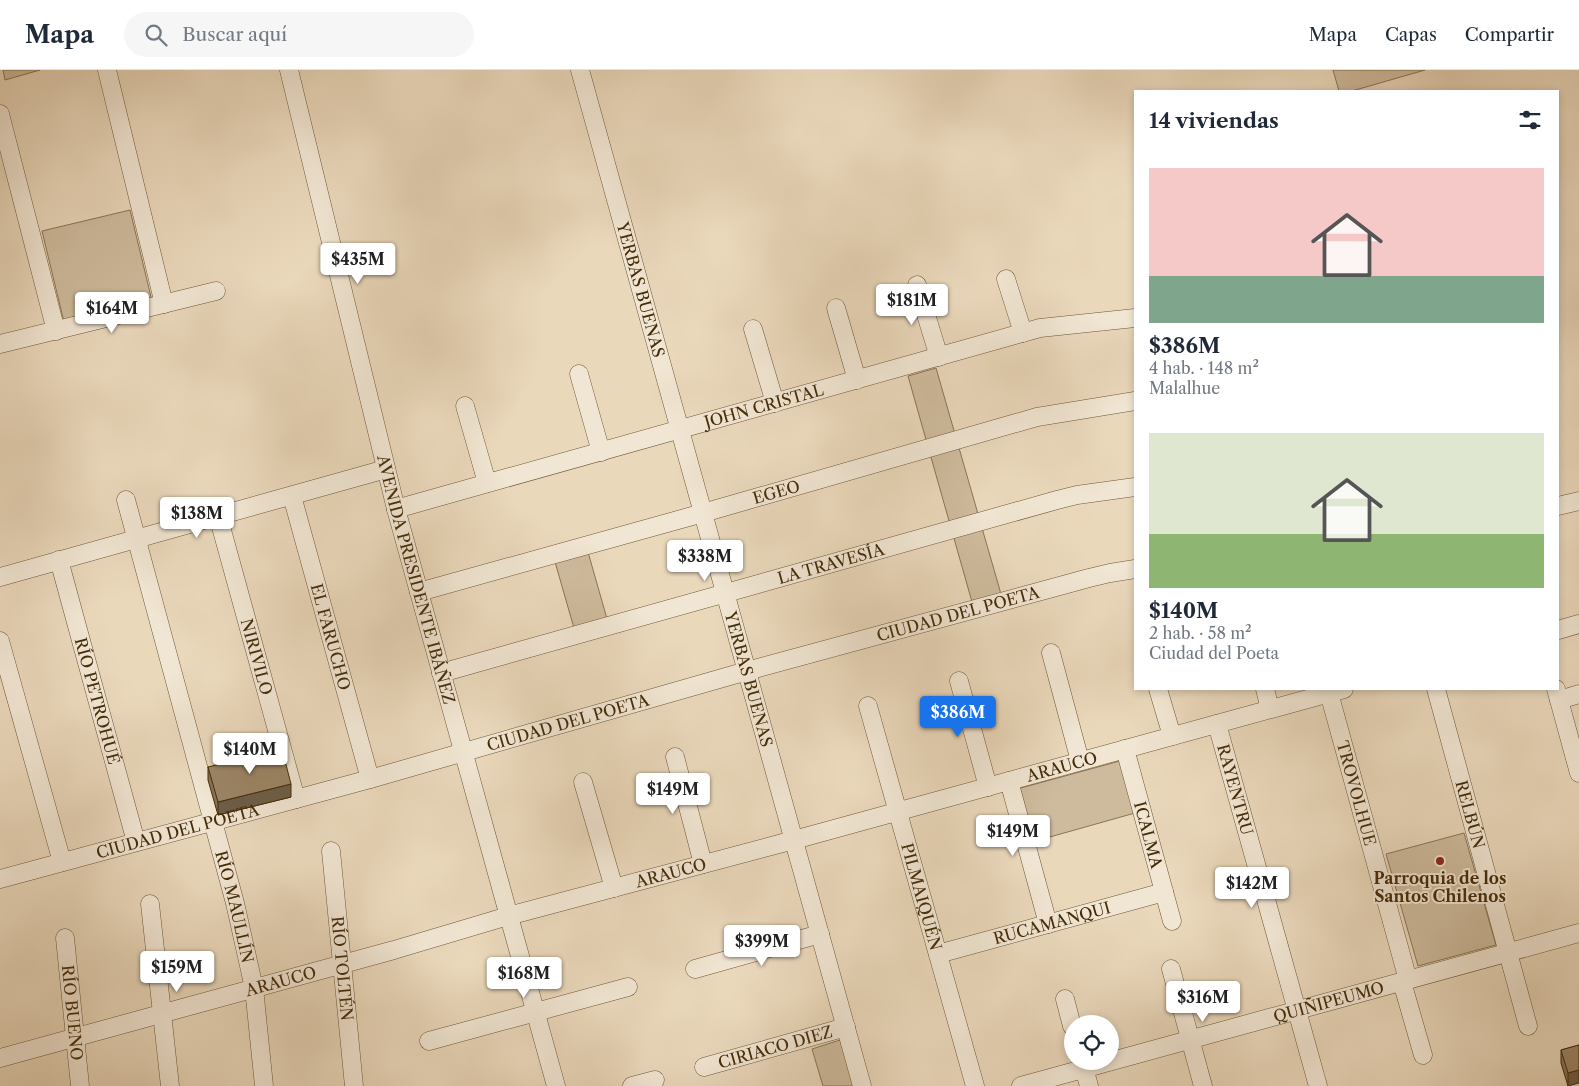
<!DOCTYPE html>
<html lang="es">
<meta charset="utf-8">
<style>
body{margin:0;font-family:"Libre Caslon Text",serif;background:#f6f6f7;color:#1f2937;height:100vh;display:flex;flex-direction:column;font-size:19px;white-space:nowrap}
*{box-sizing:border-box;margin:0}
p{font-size:16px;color:#747a83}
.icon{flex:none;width:28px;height:28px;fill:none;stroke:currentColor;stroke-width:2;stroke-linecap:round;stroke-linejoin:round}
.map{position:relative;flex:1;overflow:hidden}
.drawer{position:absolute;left:1134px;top:20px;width:425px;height:600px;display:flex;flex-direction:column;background:#fff;border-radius:0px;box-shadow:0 2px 8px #0003}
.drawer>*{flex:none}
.tools{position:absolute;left:1064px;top:945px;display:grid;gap:10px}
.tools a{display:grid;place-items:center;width:55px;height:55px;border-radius:50%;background:#fff;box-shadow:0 2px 8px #0003;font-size:25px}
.price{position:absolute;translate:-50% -42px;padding:0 11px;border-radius:5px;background:#fff;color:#222;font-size:16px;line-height:32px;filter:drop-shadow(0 1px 2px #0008)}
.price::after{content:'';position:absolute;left:50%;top:30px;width:15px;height:11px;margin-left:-8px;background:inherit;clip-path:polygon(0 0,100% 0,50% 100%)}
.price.active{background:#1a73e8;color:#fff}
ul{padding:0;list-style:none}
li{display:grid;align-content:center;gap:10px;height:265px;padding:0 15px}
li span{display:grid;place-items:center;height:155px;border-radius:0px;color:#555}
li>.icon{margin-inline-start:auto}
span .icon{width:90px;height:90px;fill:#fffc;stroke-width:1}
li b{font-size:21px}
h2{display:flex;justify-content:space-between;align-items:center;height:60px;padding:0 15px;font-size:21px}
header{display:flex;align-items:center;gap:30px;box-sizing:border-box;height:70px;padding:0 25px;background:#fff;border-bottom:1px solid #e0e1e3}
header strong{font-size:24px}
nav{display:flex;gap:28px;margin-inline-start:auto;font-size:18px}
.search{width:350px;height:45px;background:#f6f6f7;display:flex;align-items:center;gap:12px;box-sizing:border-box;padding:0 18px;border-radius:28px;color:#747a83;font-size:19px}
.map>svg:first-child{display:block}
.green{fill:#cebb9d;stroke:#8a7453}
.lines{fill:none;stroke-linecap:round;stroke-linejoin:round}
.minor-casing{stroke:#6e5736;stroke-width:19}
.minor{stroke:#f1e6d3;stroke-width:18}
.wall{fill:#857258;stroke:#452c09}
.shaded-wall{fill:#6c5d47;stroke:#452c09}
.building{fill:#9b8566;stroke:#452c09}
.poi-dot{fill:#8f2418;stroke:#f1e6d3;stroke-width:2}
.labels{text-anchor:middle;stroke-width:4;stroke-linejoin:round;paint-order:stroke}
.street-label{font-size:16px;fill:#452c09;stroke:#f1e6d3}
.poi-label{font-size:16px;font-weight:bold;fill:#452c09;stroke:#f1e6d3}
</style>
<header>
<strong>Mapa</strong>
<div class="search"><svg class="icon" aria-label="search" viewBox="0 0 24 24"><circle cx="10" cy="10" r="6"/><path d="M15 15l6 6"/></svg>Buscar aquí</div>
<nav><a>Mapa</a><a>Capas</a><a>Compartir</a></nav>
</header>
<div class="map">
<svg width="1579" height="1016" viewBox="0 0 1579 1016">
<rect width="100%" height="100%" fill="#ead8bb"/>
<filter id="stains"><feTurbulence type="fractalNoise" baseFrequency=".004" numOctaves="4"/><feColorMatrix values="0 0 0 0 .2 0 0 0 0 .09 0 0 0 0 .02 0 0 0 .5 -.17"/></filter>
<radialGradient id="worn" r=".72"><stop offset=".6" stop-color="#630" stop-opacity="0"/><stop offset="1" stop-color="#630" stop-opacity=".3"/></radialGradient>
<g class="green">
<polygon points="3,0 40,0 5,10"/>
<polygon points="1333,0 1425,0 1352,21 1339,21"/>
<polygon points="130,140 152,231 64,252 42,161"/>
<polygon points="936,298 1001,524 972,532 908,306"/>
<polygon points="586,475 609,556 576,565 553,485"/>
<polygon points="1120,691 1135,743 1032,772 1017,719"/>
<polygon points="1464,763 1496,875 1418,896 1386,784"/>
<polygon points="840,970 854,1016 823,1016 812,979"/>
</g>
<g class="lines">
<g class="minor-casing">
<g id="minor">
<polyline points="107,0 164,234"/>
<path id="s1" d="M289,0l107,439 160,577"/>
<path id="s2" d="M580,0l282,1016"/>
<polyline points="0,44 56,261"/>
<polyline points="1006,209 1023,263"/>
<polyline points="917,215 939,287"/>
<polyline points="836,238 857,310"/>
<polyline points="753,259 775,333"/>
<polyline points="0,274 216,221"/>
<polyline points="579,304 601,382"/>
<polyline points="465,336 487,413"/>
<path id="s3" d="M292,426l78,283"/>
<path id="s4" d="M126,430l109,403 19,85 10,98"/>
<polyline points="1558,436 1579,431"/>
<path id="s5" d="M396,439l644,-181 95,-10"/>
<path id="s6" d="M218,446l78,283"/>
<path id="s7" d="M59,490l77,282"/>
<polyline points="0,507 386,399"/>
<path id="s8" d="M419,522l284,-79 334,-96 98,-16"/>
<polyline points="1558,560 1579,554"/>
<polyline points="0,571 62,792"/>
<polyline points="1051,583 1080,691"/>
<path id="s9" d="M441,603l616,-173 20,-5 58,-8"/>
<polyline points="959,611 988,717"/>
<polyline points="1158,619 1172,666"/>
<polyline points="1265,619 1270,639"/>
<path id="s10" d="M1436,619l92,337"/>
<polyline points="1556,619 1579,703"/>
<path id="s11" d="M1329,623l79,287"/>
<polyline points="1559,630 1579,624"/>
<path id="s12" d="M868,636l107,380"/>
<path id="s13" d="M1217,654l101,362"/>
<path id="s14" d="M1125,679l47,172"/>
<polyline points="675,687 703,794"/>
<polyline points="1009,711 1048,854"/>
<polyline points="583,712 614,818"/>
<path id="s15" d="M331,781l23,235"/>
<path id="s16" d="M0,809l370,-100 377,-108 342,-93 21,-5 25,-4"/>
<polyline points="150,834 170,1016"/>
<path id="s17" d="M65,868l15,148"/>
<path id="s18" d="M938,884l226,-62"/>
<polyline points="695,899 820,864"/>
<polyline points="1171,899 1203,1016"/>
<polyline points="1402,912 1423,985"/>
<polyline points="1065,929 1072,956"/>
<polyline points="429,971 628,917"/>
<path id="s19" d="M0,988l394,-108 114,-34 286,-76 550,-151"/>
<polyline points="1082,991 1089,1016"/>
<path id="s20" d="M704,997l142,-40"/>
<polyline points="632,1016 655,1010"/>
<path id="s21" d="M1021,1016l558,-153"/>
</g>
</g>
<use href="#minor" class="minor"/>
</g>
<g class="wall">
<polygon points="208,697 291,727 218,745 208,710"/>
<polygon points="1579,975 1568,1016 1561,993 1561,980"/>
</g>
<g class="shaded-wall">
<polygon points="291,714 291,727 218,745 218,732"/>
<polygon points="1579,1000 1579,1013 1568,1016 1568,1003"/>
</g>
<g class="building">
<polygon points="282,679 291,714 218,732 208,697"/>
<polygon points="1579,975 1579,1000 1568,1003 1561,980"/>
</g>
<circle class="poi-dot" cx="1440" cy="791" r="5"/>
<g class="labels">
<g class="street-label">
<text dy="6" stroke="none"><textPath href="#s2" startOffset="228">YERBAS BUENAS</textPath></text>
<text dy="6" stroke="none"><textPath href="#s5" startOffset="382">JOHN CRISTAL</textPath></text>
<text dy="6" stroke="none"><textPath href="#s8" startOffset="371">EGEO</textPath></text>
<text dy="6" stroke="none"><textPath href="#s9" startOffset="405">LA TRAVESÍA</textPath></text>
<text dy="6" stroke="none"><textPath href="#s1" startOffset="525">AVENIDA PRESIDENTE IBÁÑEZ</textPath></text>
<text dy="6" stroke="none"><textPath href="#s16" startOffset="994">CIUDAD DEL POETA</textPath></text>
<text dy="6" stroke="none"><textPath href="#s3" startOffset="146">EL FARUCHO</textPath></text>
<text dy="6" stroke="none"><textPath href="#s6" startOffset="146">NIRIVILO</textPath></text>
<text dy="6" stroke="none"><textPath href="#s2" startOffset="632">YERBAS BUENAS</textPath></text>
<text dy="6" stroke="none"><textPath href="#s7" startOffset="146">RÍO PETROHUÉ</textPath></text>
<text dy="6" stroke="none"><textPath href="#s16" startOffset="589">CIUDAD DEL POETA</textPath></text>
<text dy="6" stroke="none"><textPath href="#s19" startOffset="1101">ARAUCO</textPath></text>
<text dy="6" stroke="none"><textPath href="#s13" startOffset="68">RAYENTRU</textPath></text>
<text dy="6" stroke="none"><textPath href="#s11" startOffset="104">TROVOLHUE</textPath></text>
<text dy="6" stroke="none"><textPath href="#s10" startOffset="130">RELBÚN</textPath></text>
<text dy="6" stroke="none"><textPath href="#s16" startOffset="184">CIUDAD DEL POETA</textPath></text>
<text dy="6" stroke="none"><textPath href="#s14" startOffset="89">ICALMA</textPath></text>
<text dy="6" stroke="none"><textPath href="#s19" startOffset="696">ARAUCO</textPath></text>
<text dy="6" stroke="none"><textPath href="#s12" startOffset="198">PILMAIQUÉN</textPath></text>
<text dy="6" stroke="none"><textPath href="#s4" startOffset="421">RÍO MAULLÍN</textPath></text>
<text dy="6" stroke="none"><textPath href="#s18" startOffset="118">RUCAMANQUI</textPath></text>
<text dy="6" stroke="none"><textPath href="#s15" startOffset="118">RÍO TOLTÉN</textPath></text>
<text dy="6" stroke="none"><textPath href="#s19" startOffset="291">ARAUCO</textPath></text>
<text dy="6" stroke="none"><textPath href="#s21" startOffset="319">QUIÑIPEUMO</textPath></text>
<text dy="6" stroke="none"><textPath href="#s17" startOffset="75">RÍO BUENO</textPath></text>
<text dy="6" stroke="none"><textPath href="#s20" startOffset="74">CIRIACO DIEZ</textPath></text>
</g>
<g class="poi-label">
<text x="1440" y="814">Parroquia de los<tspan x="1440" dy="18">Santos Chilenos</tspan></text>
</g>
</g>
<rect width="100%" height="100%" filter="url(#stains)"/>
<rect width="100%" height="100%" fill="url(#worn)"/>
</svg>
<div class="tools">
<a><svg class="icon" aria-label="locate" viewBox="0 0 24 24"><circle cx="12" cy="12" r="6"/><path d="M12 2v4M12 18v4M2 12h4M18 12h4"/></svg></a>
</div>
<b class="price" style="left:358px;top:215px">$435M</b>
<b class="price" style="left:912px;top:256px">$181M</b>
<b class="price" style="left:112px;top:264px">$164M</b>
<b class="price" style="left:197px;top:469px">$138M</b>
<b class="price" style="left:705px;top:512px">$338M</b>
<b class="price active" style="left:958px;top:668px">$386M</b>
<b class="price" style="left:250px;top:705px">$140M</b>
<b class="price" style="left:673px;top:745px">$149M</b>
<b class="price" style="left:1013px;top:787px">$149M</b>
<b class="price" style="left:1252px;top:839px">$142M</b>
<b class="price" style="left:762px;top:897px">$399M</b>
<b class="price" style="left:177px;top:923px">$159M</b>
<b class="price" style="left:524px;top:929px">$168M</b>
<b class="price" style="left:1203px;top:953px">$316M</b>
<section class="drawer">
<h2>14 viviendas<svg class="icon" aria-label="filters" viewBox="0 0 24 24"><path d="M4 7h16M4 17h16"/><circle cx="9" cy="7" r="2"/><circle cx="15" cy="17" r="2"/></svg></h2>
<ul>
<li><span style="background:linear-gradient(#f6c9c9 70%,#7fa58c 0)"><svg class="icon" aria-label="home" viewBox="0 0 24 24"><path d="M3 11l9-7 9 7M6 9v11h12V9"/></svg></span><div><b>$386M</b><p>4 hab. · 148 m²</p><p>Malalhue</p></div></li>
<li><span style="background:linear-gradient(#dfe7d0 65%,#8fb573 0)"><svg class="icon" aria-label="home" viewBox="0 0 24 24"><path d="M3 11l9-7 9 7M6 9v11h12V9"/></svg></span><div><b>$140M</b><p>2 hab. · 58 m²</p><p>Ciudad del Poeta</p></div></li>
</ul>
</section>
</div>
